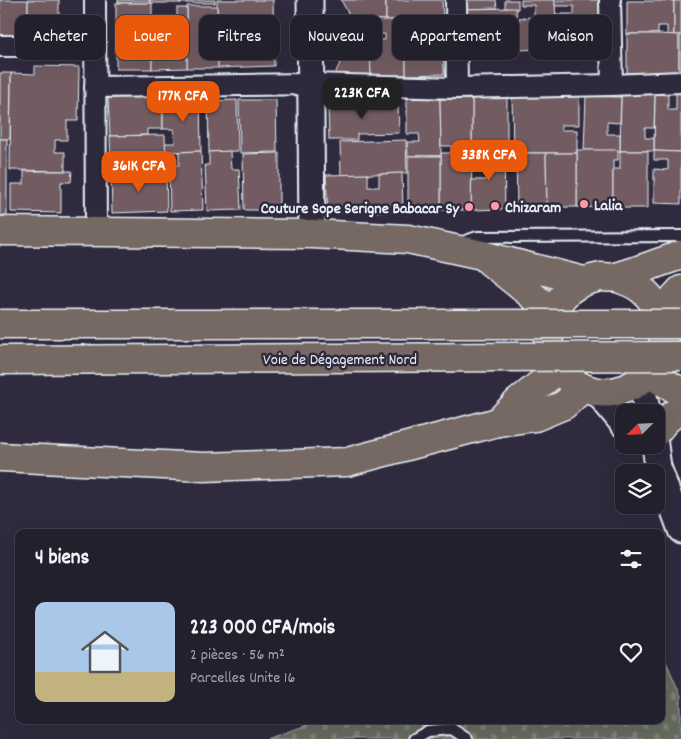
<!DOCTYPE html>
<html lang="fr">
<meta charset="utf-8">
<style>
body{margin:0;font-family:Dekko,sans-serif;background:#2b2836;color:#f1f3f6;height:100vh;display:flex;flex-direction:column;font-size:19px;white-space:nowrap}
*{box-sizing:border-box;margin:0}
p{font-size:16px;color:#a3a3aa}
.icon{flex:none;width:28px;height:28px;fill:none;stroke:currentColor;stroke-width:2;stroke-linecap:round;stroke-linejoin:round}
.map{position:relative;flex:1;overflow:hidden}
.panel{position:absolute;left:15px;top:529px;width:650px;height:195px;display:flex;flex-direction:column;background:#23202e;border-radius:10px;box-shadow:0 5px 20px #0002,0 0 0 1px #403e4a}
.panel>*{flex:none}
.guide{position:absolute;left:15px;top:15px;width:651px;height:45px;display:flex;gap:10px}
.needle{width:32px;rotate:246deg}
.fabs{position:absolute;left:615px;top:404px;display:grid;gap:10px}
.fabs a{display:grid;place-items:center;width:50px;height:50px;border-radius:10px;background:#23202e;box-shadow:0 5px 20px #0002,0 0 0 1px #403e4a;font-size:25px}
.price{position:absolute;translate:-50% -42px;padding:0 11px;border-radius:10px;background:#ea580c;color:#fff;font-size:16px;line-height:32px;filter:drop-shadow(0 1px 2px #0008)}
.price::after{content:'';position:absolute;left:50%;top:30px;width:15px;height:11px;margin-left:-8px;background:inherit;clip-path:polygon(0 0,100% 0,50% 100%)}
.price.current{background:#222;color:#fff}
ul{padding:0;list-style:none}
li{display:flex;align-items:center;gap:15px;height:125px;padding:0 20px}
li span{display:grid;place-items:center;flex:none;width:140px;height:100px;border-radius:10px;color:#555}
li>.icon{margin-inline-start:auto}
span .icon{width:60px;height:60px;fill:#fffc;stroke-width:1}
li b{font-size:21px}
h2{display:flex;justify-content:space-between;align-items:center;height:60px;padding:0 20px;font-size:21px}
.pill{padding:0 18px;border-radius:10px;background:#23202e;box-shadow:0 5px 20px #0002,0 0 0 1px #403e4a;font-size:18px;line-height:45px}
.pill.current{background:#ea580c;color:#fff}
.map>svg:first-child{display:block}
.cemetery{fill:url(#cemetery-stones);stroke:#a6aeab}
.building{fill:#725b62;stroke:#e8f1f8;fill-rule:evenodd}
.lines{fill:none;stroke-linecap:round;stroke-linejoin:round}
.service-casing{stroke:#e8f1f8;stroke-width:14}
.minor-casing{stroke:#e8f1f8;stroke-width:24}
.tertiary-casing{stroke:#e8f1f8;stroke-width:29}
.primary-casing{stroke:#e8f1f8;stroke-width:31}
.service{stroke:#2f2a3d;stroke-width:10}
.minor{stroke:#2f2a3d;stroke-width:20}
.tertiary{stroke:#2f2a3d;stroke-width:25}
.primary{stroke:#766964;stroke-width:28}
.trunk-bridge-casing{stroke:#e8f1f8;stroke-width:31;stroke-linecap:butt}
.trunk-bridge{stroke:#766964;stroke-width:28}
.poi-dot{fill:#ff9aa2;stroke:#2f2a3d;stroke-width:2}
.labels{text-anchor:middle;stroke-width:5;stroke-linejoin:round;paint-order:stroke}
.poi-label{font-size:16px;font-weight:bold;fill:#e8f1f8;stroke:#2f2a3d;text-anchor:start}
.street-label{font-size:16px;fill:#e8f1f8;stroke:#2f2a3d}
</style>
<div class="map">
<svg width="681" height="739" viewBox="0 0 681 739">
<defs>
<pattern id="cemetery-stones" width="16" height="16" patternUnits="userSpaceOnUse" patternTransform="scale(1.25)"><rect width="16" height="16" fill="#656b5e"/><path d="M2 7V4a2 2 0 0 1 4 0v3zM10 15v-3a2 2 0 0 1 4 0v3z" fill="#7b8176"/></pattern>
</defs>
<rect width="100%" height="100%" fill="#2f2a3d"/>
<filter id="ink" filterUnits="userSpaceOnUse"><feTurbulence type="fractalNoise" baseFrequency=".02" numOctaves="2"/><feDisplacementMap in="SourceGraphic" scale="10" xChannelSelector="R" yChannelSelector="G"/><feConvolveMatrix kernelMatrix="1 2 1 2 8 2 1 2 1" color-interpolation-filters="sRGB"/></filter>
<g filter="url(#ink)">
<polygon class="cemetery" points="661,650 681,696 681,739 266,739 322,720 661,720"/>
<g class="building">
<polygon points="0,0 28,0 28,39 0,38"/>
<rect x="28" y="0" width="31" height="36"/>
<rect x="118" y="0" width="32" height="3"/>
<rect x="150" y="0" width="30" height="3"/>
<rect x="180" y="0" width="35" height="3"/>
<path d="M217,0h56l1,66 -56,2zM232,31h14v9h-14z"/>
<polygon points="341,0 386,0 386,20 370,20 356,28"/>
<polygon points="386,0 442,0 443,18 386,20"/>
<polygon points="464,0 496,0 497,8 464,9"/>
<polygon points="505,0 518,0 518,9 505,8"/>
<polygon points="521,0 555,0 557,48 520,50 519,18 534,17 534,5 521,5"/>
<polygon points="555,0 599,0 600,48 557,48 556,14 574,14 574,6 555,6"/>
<polygon points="627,1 674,1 674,35 667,35 667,26 658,26 658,34 627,34"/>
<rect x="674" y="1" width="7" height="34"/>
<rect x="116" y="3" width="36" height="66"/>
<polygon points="187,6 217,6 218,68 187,68"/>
<polygon points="177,8 187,8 187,68 152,69 152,17 177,17"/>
<polygon points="516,8 518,54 464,54 464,9"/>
<polygon points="443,18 444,74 406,75 405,20"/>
<polygon points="370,20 371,75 334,76 356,28"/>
<polygon points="370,20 405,20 406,75 371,75 370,40 385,40 385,34 370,34"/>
<polygon points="627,34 658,34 679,35 679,74 627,73"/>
<rect x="679" y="35" width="2" height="36"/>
<polygon points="35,66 79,67 78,121 67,121 67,140 55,140 55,152 65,152 65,171 10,170 11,73 35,74"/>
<polygon points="0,73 11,73 10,139 0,139"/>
<polygon points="676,93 681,93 681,152 654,151 655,94 668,95 668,110 676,110"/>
<polygon points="621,94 655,94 654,128 645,128 645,138 654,138 654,151 620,151"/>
<polygon points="472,95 507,95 507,152 472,153"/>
<polygon points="512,95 579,95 579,125 561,125 561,130 577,130 577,153 513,153"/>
<polygon points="586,96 621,97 620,123 607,122 607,134 620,134 620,151 584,150"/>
<polygon points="163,97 163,129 147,129 147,135 110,136 108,98"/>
<polygon points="163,97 200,97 201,151 166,152 165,143 175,143 174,129 163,129"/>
<polygon points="407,98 440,99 441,156 408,156 407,142 420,142 419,134 407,134"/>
<polygon points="440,99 472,99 472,153 451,153 451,146 441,146"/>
<polygon points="237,100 238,151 209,152 208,101"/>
<polygon points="239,100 276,100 277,152 240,153"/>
<polygon points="398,103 399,133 357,134 357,140 329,140 328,105"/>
<polygon points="165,135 166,163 155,164 155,169 143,170 142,163 111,164 110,136"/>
<rect x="0" y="139" width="7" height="76"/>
<polygon points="406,140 407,173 341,175 340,142"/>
<polygon points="577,150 618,150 618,160 613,160 613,208 577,207"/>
<polygon points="201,151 203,210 170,211 169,166 179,165 179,152"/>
<polygon points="230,151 231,169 239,169 241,210 207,211 205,165 209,165 209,152"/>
<polygon points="620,151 648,151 648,208 613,208 613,169 620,169"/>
<polygon points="654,151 681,152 681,204 654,203 654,169 668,170 668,160 654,160"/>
<polygon points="504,152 505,209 471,210 471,180 486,180 486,171 471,171 472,153"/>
<polygon points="279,153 279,210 244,210 243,154"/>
<polygon points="441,153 472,153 471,210 441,210"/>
<polygon points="516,153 546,153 547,207 517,207"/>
<polygon points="546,153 577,153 577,207 547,207"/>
<rect x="408" y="156" width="33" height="54"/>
<polygon points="152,170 166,170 167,211 112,213 111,174 141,173 141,178 152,177"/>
<polygon points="24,171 72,171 71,182 61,182 61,213 11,212 11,184 24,184"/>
<polygon points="402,173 403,211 328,213 326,175 368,174 368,187 379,187 379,174"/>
</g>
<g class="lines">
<g class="service-casing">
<g id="service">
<polyline points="460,243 477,237 681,236"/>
<polyline points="414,739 428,731 452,729 467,739"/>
</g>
</g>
<g class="minor-casing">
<g id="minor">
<polyline points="95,0 96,232"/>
<polyline points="456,0 457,88"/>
<polyline points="610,0 612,85"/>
<polyline points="0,46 95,46"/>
<polyline points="95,87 311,84 457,88 612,85 681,82"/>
</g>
</g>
<g class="tertiary-casing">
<g id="tertiary">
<polyline points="310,0 312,234"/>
<polyline points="640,381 648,412"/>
<polyline points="597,392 624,425"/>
<polyline points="655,445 658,467 681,530"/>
</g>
</g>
<g class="primary-casing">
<g id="primary">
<polyline points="0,231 312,234 408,239 482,255 584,281"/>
<polyline points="489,261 553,312"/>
<path d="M614,277c10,3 20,6 28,13 19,15 28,46 17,68 -14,28 -48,43 -77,29 -18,-8 -29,-24 -33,-43 -5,-26 12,-55 37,-63 5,-2 10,-3 15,-4 5,0 10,1 15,0 22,-6 44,-15 65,-22"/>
<polyline points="659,314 681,290"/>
<polyline points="648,373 681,392"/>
<polyline points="498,422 518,402 559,369"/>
<polyline points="656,432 665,421 681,408"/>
<polyline points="0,457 204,467 347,462 498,422 535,417 564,405 583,388"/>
</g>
</g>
<use href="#service" class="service"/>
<use href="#minor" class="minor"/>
<use href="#tertiary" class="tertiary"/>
<use href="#primary" class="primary"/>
<g class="trunk-bridge-casing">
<g id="trunk-bridge">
<polyline points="0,324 681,324"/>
<polyline points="0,360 681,356"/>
</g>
</g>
<use href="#trunk-bridge" class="trunk-bridge"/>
</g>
</g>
<g class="poi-dot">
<circle cx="584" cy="204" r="5"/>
<circle cx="495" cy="206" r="5"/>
<circle cx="469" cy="207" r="5"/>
</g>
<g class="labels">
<g class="poi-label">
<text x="594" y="210">Lalia</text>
<text x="505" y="212">Chizaram</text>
<text x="459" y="213" text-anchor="end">Couture Sope Serigne Babacar Sy</text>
</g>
<g class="street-label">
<text x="340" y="364">Voie de Dégagement Nord</text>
</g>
</g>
</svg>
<div class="fabs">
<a><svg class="needle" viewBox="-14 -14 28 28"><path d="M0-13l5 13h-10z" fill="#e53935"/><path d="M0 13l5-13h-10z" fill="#a3a3aa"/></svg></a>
<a><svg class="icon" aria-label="layers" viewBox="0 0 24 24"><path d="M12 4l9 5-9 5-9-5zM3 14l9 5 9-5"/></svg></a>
</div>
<b class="price current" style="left:362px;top:120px">223K CFA</b>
<b class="price" style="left:183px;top:123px">177K CFA</b>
<b class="price" style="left:489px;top:182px">338K CFA</b>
<b class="price" style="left:139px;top:193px">361K CFA</b>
<div class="guide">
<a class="pill">Acheter</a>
<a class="pill current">Louer</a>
<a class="pill">Filtres</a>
<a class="pill">Nouveau</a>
<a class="pill">Appartement</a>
<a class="pill">Maison</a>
</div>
<section class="panel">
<h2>4 biens<svg class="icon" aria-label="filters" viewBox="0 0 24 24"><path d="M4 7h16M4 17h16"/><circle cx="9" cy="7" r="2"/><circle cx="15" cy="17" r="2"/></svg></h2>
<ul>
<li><span style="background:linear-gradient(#a9c7e8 70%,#c2b280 0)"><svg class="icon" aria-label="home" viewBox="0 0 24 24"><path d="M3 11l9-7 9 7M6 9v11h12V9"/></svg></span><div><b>223 000 CFA/mois</b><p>2 pièces · 56 m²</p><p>Parcelles Unite 16</p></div><svg class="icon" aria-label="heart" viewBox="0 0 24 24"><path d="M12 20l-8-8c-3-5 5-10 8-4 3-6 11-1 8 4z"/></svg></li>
</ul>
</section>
</div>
